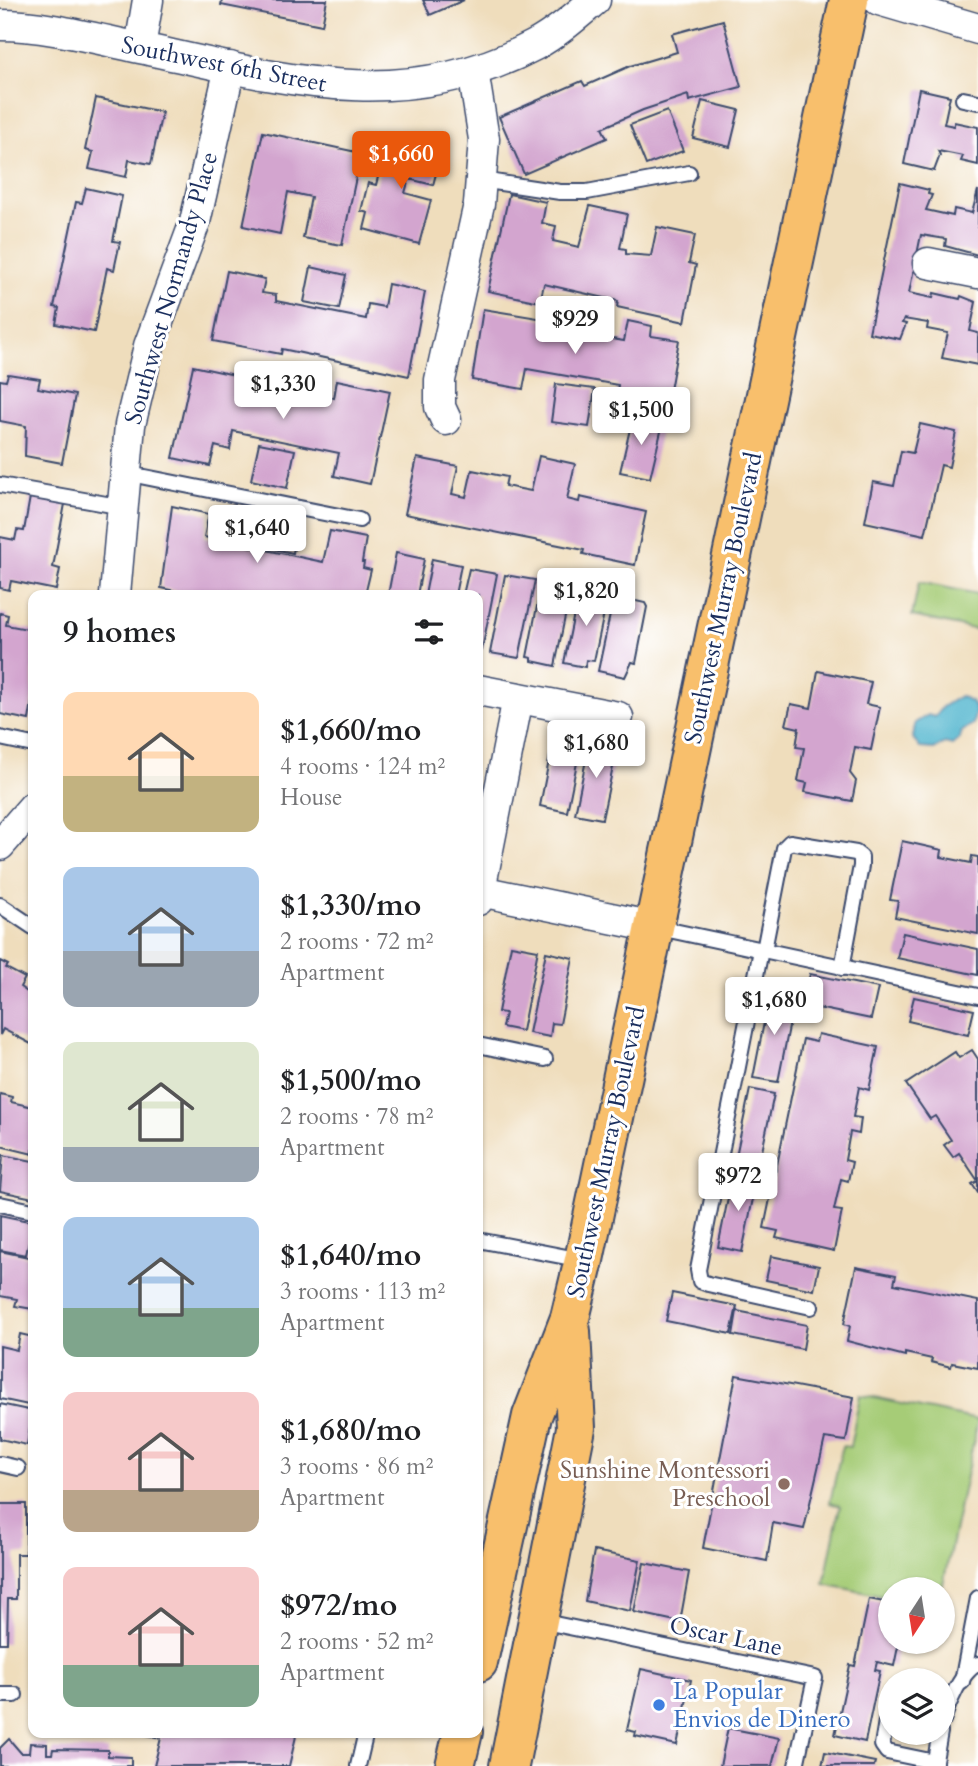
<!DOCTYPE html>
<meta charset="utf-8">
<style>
body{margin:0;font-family:Cardo,serif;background:#f6f6f6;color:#202124;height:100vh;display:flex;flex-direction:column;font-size:26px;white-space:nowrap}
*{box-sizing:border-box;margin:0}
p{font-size:23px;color:#757577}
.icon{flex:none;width:38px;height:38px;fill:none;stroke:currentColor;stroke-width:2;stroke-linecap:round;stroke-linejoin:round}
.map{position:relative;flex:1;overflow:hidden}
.side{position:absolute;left:28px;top:590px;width:455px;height:1148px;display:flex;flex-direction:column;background:#fff;border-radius:14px;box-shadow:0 2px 5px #0004}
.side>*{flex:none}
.needle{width:46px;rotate:192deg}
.controls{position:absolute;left:878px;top:1577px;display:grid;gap:14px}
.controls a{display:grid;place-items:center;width:77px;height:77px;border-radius:50%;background:#fff;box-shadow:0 2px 5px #0004;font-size:35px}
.price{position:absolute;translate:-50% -60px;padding:0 16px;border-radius:7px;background:#fff;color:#222;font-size:23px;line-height:46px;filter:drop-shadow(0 2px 4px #0008)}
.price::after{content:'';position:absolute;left:50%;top:42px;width:21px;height:16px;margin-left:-10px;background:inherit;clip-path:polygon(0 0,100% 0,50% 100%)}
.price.selected{background:#ea580c;color:#fff}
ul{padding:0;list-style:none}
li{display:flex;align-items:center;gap:21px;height:175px;padding:0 35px}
li span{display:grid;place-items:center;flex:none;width:196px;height:140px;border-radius:14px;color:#555}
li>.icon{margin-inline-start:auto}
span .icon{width:84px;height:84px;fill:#fffc;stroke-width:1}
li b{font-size:30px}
h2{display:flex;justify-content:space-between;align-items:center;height:84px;padding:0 35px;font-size:30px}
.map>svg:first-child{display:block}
.green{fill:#a6cc77;stroke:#607e6a;stroke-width:2}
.water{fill:#4eb4cd;stroke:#347296;stroke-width:2}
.building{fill:#d3a5cf}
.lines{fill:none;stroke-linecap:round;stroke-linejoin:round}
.lane-casing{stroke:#3b496c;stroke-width:18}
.street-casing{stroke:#3b496c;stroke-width:33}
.primary-casing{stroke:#3b496c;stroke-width:42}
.lane{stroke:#fff;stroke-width:14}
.street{stroke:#fff;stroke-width:30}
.primary{stroke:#f8bf6c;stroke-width:38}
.education-dot{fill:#8d6e63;stroke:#fff;stroke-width:2.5}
.shop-dot{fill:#3f7fe0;stroke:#fff;stroke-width:2.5}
.labels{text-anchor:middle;stroke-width:6;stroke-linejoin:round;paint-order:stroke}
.street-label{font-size:24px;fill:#1b2f5e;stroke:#fff}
.education-label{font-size:24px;fill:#785e54;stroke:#fff;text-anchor:end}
.shop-label{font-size:24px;fill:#366cbe;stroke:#fff;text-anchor:start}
</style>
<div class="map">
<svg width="978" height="1766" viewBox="0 0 978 1766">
<rect width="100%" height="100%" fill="#fff"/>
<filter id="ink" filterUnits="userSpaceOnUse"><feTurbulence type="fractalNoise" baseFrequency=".0143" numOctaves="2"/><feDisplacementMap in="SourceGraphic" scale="14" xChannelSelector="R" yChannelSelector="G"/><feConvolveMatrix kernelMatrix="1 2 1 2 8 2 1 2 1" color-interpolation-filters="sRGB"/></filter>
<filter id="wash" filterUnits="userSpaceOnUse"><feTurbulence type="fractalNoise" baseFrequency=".00686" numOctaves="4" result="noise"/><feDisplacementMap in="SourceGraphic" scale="28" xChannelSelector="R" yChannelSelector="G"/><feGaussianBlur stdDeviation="1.57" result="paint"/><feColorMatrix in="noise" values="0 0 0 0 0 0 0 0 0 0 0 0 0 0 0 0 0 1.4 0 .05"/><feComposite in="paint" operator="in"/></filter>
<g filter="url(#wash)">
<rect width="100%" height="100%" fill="#efddbc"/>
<g class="green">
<polygon points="919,582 978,594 978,630 912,616"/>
<polygon points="860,1395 978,1420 942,1589 891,1589 891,1598 824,1584 840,1506 830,1503 842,1446 850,1447"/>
</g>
<polygon class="water" points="960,696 971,701 976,710 973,724 961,732 960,739 952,745 945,743 934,749 920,748 913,738 915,723 928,715 935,717 942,707"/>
<g id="blocks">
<g class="building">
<polygon points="222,0 327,0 322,25 221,5"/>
<polygon points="423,0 464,0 430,15"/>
<polygon points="723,20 741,87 689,101 688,95 643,110 602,128 607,138 524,174 499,117 582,81 585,86 630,66 677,52 672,34"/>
<polygon points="919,89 950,96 944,124 954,126 954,122 978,127 978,165 961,161 963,156 938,151 940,155 934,171 904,164"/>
<polygon points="96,98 162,112 151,164 129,160 126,177 89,169 93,152 85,150"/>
<polygon points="702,101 739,110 730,147 693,138"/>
<polygon points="667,111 683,151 646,165 630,125"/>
<polygon points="263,132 361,153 342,245 303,238 311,197 288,192 280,234 243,226"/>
<polygon points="388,137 442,151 433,185 409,179 405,193 431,200 419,244 364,229 368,213 361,211 368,183 376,185"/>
<polygon points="900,183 929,190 928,194 932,195 926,210 953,216 954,209 972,213 978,190 978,255 945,246 946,239 921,235 909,293 933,298 934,293 960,299 961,296 976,302 970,331 978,333 978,365 942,358 948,333 927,329 928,323 904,319 902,323 906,324 900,339 869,333"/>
<polygon points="86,188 122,196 113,241 120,242 114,270 107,268 94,332 56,324 59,308 54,307 76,202 82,203"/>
<polygon points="509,194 546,202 542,223 556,226 553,241 579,247 590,206 627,214 620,248 626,249 626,254 651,256 657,227 695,235 689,263 696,265 685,322 617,307 618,301 544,284 540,302 488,291"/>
<polygon points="311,267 346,275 339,309 304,302"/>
<polygon points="227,271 265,279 262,293 276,295 276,301 366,319 368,304 384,307 388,284 425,292 409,376 282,349 281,354 213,341"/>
<polygon points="483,309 550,320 549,328 624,341 628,321 652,326 651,336 679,340 667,407 616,399 618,385 527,369 523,389 472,380"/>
<polygon points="193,366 244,377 242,387 316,402 317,394 334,398 337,380 390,391 370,484 334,476 339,453 233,431 230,450 215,446 210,466 173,458"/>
<polygon points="8,374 40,379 38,388 75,395 62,463 25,456 26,426 0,421 0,380 6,381"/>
<polygon points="556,384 595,389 589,427 551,422"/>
<polygon points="633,416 663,423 650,478 620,472"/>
<polygon points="920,424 956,432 949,467 941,465 925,535 865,522 873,482 894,486 901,451 913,453"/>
<polygon points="259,443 295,450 287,488 251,480"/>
<polygon points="539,456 575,464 567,499 579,502 580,497 646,512 635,565 583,554 584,550 405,514 417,458 458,466 452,494 466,497 472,470 507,477 505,486 531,491"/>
<polygon points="30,497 65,504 53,567 60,569 56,590 11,581 9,590 0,588 0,537 15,540 17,530 24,531"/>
<polygon points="260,505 301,514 293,553 251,544"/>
<polygon points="172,506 209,514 204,537 323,562 330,531 366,538 362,562 364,562 363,568 371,570 365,595 251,595 231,591 230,595 194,595 161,588"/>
<polygon points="396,553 424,559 417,595 388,595"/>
<polygon points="432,559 461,565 455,595 425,595"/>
<polygon points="469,569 497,574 482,650 478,649 478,595 463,595"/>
<polygon points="505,575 535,580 519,658 490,653"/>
<polygon points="542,581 571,587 555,666 532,661 532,658 527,657"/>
<polygon points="579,589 608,594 594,661 586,660 585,667 564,663"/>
<polygon points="614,596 645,603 647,607 636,663 632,662 625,677 598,671"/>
<polygon points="0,613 8,615 6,625 33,630 33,695 29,720 0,714"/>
<polygon points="818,671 871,682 866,704 880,707 871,750 855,747 850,773 856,781 852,801 805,792 807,783 798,781 804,748 796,747 799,728 786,725 791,704 811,708"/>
<polygon points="561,733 582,738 567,812 540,806 553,740 559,741"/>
<polygon points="590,740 612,744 610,752 616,753 602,819 575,814"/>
<polygon points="902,841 942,850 941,857 971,863 972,856 978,857 978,934 895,917 898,901 890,900"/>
<polygon points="903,933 978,949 978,975 897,958"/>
<polygon points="511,945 538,950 522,1031 502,1027 505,1013 498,1012"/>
<polygon points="546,952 573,958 560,1024 552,1023 550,1037 529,1033"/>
<polygon points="0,961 8,965 6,968 25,978 20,987 33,996 33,1045 3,1029 0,1035"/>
<polygon points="810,974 878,988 871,1019 803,1005"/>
<polygon points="770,992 795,997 778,1082 753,1078"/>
<polygon points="914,997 974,1010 968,1035 908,1021"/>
<polygon points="818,1034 878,1047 869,1090 859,1087 853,1117 861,1118 859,1134 850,1132 845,1160 852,1162 848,1181 841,1179 834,1210 842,1211 834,1251 776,1238 778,1231 764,1228 803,1039 816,1042"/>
<polygon points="972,1050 978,1059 978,1193 972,1184 978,1181 959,1153 953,1157 944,1145 951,1140 935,1116 930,1119 906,1084 955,1052 959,1058"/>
<polygon points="750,1089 774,1094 759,1166 735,1161"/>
<polygon points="0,1094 12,1097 11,1102 33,1107 33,1154 0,1146"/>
<polygon points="3,1155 33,1161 33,1198 0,1191"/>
<polygon points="733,1174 757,1179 742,1252 718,1247"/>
<polygon points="0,1215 33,1222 26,1255 0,1250"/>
<polygon points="0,1251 33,1258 33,1309 15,1306 17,1299 0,1296"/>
<polygon points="771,1256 819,1266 814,1290 766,1280"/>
<polygon points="856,1267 896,1275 894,1284 978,1301 978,1368 952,1363 951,1367 931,1362 932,1359 905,1353 905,1356 847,1341 850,1326 844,1324"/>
<polygon points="672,1293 737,1306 731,1334 666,1321"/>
<polygon points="737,1311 807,1325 803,1349 733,1335"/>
<polygon points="20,1334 33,1337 33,1406 0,1399 0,1346 17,1350"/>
<polygon points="736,1375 854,1397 846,1441 825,1438 804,1529 773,1523 767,1561 703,1548"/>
<polygon points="0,1404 33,1411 27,1445 0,1439"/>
<polygon points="0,1504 26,1504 26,1554 16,1554 16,1599 8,1599 7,1643 0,1643"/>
<polygon points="594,1551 640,1560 630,1611 585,1601"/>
<polygon points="644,1563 689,1572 680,1622 634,1612"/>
<polygon points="869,1599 889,1603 891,1642 899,1642 894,1666 877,1662 875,1670 880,1671 865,1742 835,1735 850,1665 855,1666"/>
<polygon points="641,1669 691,1680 677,1745 635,1736 636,1732 627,1730"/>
<polygon points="728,1728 779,1738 772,1766 720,1766"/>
<polygon points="297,1732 289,1766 154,1766 161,1738 140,1734"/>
<polygon points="9,1739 21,1753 29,1753 30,1743 47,1744 47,1754 52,1754 53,1749 108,1750 108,1756 131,1757 131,1766 0,1766 0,1748"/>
<polygon points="825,1752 875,1762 874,1766 822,1766"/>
</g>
</g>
</g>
<g filter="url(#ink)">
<use href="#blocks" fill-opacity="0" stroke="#3b496c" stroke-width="2"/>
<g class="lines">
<g class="lane-casing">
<g id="lane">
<polyline points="963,99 978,102"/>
<polyline points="481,180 560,192 587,192 689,173"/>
<polyline points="125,473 359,520"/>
<polyline points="0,485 123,507"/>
<polyline points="0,738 33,745"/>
<polyline points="0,905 33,927"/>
<polyline points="655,927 978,996"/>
<polyline points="761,950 698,1270 700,1281 708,1284 811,1307"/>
<polyline points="764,950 784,848 790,842 856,853 861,857 861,866 842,968"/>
<polyline points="478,1045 545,1059"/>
<polyline points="0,1204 33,1211"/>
<polyline points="478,1240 582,1260"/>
<polyline points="0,1464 18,1468"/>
<polyline points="540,1621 815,1678 796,1766"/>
<polyline points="962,1682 978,1598"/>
<polyline points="0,1695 15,1695"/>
<polyline points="889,1703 882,1745 887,1752 935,1762"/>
<path d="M943,1720c5,-16 19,-50 35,-56"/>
<polyline points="358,1766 366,1732"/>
<polyline points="934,1766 940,1732"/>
</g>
</g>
<g class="street-casing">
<g id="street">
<polyline points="879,0 978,29"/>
<path d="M0,25c44,0 89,12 131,21 141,30 267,72 404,-1 22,-12 41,-29 60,-45"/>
<polyline points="140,47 148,0"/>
<polyline points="928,263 978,273"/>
<polyline points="446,420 440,407 440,380 479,204 484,139 473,71"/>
<polyline points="115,595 130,425 149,346 195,222 230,67"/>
<polyline points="478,690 618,717"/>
<polyline points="0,845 33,807"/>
<polyline points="480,891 654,927"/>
<polyline points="478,900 518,698"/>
</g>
</g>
<g class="primary-casing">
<g id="primary">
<polyline points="478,1662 532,1416 570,1318 584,1260 849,0"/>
<polyline points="455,1766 463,1732"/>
<polyline points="509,1766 576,1428 571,1331"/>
</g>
</g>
<use href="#lane" class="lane"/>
<use href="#street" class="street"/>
<use href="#primary" class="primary"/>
</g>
</g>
<circle class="education-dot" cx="784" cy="1484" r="7"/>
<circle class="shop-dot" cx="659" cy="1705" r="7"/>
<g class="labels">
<g class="street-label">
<text transform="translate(224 64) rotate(11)" y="8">Southwest 6th Street</text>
<text transform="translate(171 288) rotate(-74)" y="8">Southwest Normandy Place</text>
<text transform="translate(723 598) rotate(-78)" y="8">Southwest Murray Boulevard</text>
<text transform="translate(606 1152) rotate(-78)" y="8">Southwest Murray Boulevard</text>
<text transform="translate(726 1636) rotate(12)" y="8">Oscar Lane</text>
</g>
<g class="education-label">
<text x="770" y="1478">Sunshine Montessori<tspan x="770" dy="28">Preschool</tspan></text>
</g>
<g class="shop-label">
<text x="673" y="1699">La Popular<tspan x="673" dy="28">Envios de Dinero</tspan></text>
</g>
</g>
</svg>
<div class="controls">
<a><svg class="needle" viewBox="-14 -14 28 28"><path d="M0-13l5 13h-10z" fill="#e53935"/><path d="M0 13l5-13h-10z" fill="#757577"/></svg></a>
<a><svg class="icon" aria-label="layers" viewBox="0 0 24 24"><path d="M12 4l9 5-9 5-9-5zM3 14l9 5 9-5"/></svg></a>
</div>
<b class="price selected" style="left:401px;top:191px">$1,660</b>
<b class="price" style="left:575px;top:356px">$929</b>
<b class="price" style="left:283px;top:421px">$1,330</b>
<b class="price" style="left:641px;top:447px">$1,500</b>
<b class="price" style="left:257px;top:565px">$1,640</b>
<b class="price" style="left:586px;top:628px">$1,820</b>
<b class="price" style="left:596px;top:780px">$1,680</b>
<b class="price" style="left:774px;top:1037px">$1,680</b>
<b class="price" style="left:738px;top:1213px">$972</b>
<section class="side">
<h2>9 homes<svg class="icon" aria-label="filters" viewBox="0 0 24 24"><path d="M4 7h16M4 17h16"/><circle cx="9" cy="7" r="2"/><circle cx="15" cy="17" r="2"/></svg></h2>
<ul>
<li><span style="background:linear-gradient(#ffd9b3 60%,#c2b280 0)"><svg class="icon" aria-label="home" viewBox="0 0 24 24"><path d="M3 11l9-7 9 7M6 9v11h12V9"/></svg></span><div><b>$1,660/mo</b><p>4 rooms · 124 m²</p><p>House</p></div></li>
<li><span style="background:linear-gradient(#a9c7e8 60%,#9aa5b1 0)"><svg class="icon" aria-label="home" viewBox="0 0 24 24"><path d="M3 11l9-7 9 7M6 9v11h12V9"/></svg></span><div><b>$1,330/mo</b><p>2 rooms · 72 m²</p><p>Apartment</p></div></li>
<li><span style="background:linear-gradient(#dfe7d0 75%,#9aa5b1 0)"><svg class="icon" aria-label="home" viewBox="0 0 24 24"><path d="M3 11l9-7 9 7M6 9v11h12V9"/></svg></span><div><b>$1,500/mo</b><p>2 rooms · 78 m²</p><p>Apartment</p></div></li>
<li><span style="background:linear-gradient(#a9c7e8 65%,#7fa58c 0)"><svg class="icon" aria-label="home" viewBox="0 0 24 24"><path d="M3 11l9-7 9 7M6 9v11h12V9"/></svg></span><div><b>$1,640/mo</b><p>3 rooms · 113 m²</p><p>Apartment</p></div></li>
<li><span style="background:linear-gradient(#f6c9c9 70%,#b9a48a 0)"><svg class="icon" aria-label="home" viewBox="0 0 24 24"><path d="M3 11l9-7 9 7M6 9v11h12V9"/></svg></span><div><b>$1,680/mo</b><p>3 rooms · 86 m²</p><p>Apartment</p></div></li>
<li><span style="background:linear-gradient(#f6c9c9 70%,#7fa58c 0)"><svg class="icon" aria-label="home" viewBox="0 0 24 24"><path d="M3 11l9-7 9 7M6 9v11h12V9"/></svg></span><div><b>$972/mo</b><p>2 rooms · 52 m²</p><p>Apartment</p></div></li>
</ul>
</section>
</div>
